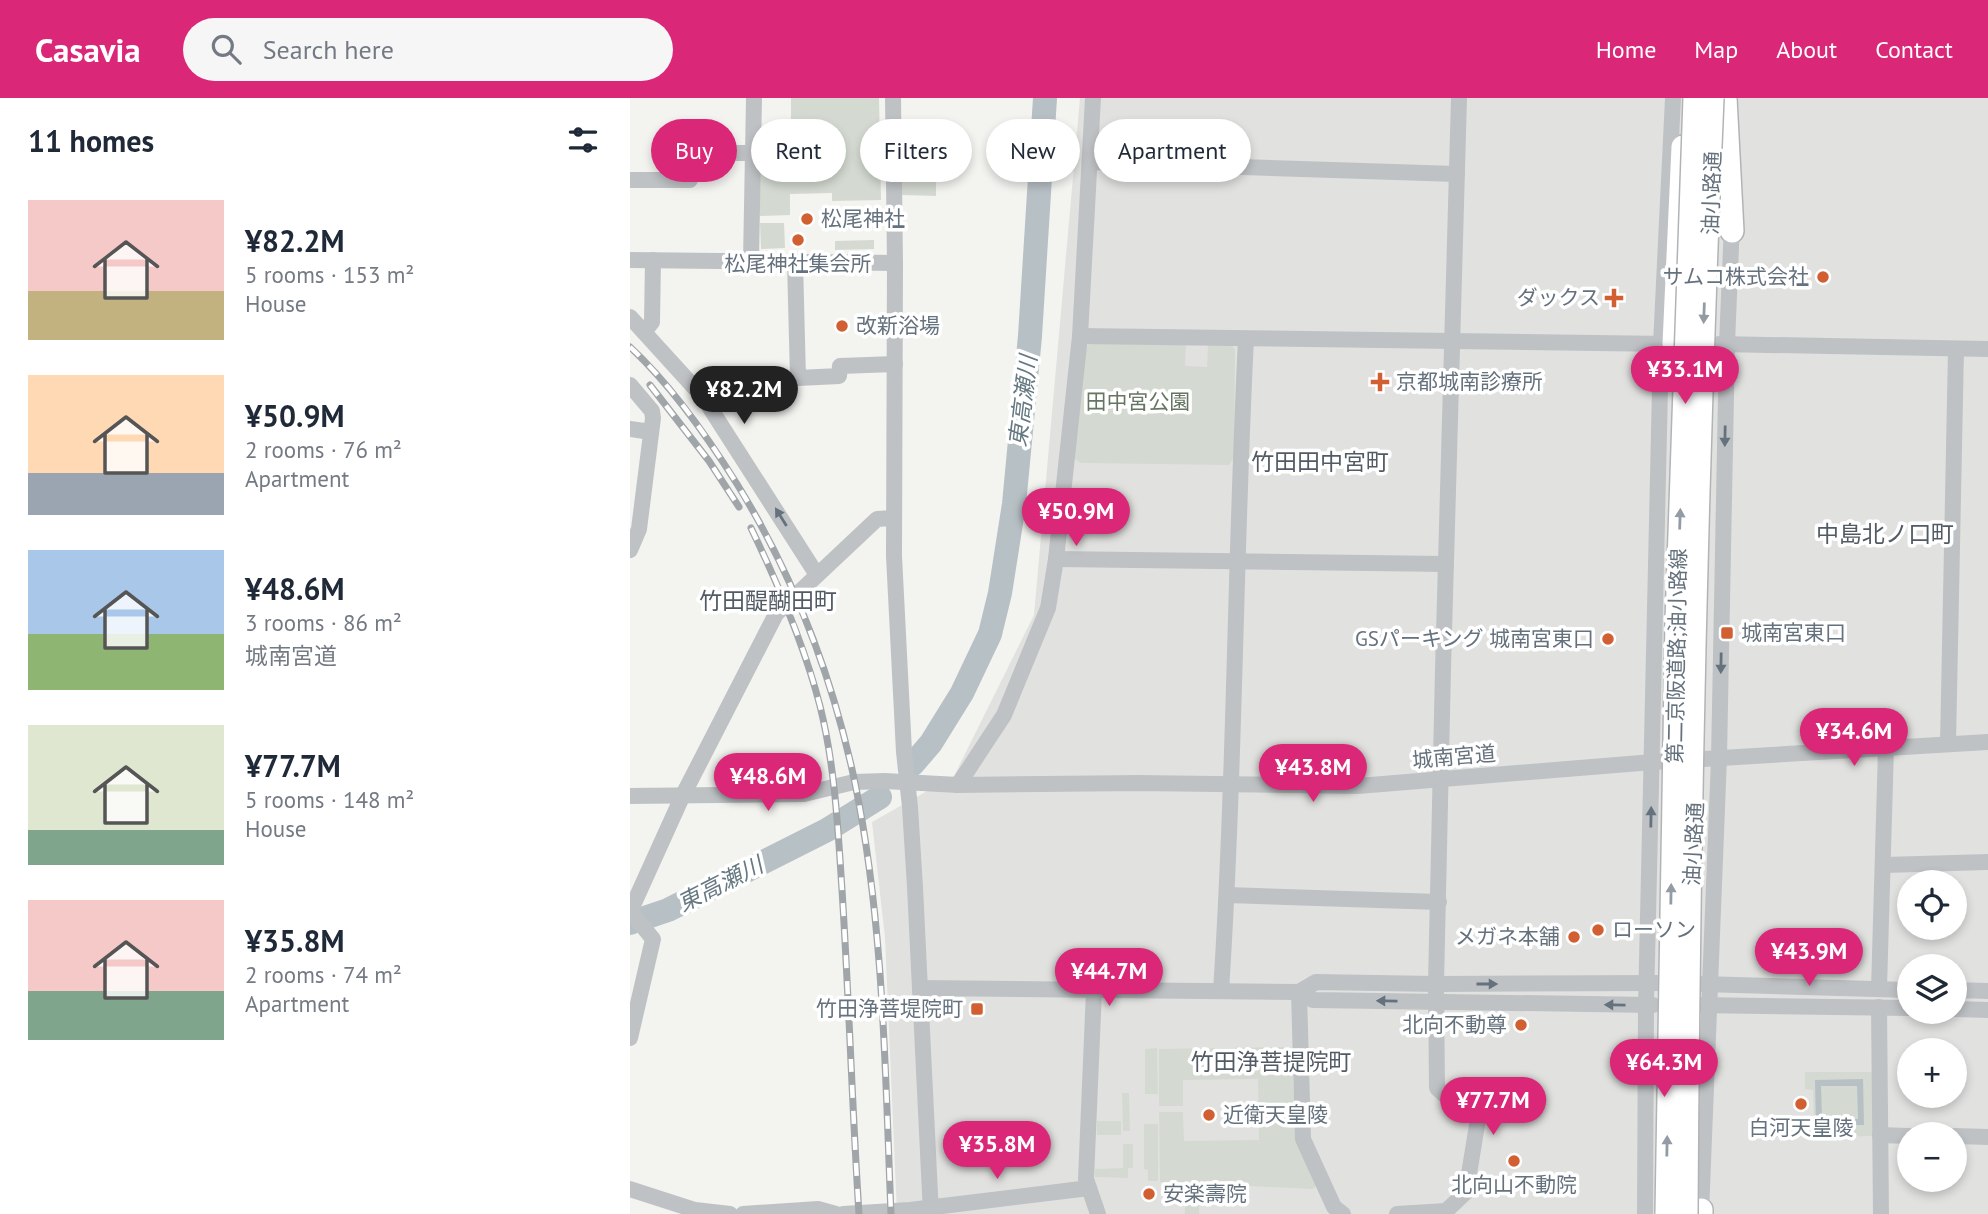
<!DOCTYPE html>
<meta charset="utf-8">
<style>
body{margin:0;font-family:"PT Sans","Noto Sans JP",sans-serif;background:#f6f6f7;color:#1f2937;height:100vh;display:flex;flex-direction:column;font-size:26px;white-space:nowrap}
*{box-sizing:border-box;margin:0}
p{font-size:23px;color:#747a83}
.icon{flex:none;width:38px;height:38px;fill:none;stroke:currentColor;stroke-width:2;stroke-linecap:round;stroke-linejoin:round}
.map{position:relative;flex:1;overflow:hidden}
.side{display:flex;flex-direction:column;background:#fff;width:630px}
.side>*{flex:none}
.top-card{position:absolute;left:21px;top:21px;width:665px;height:63px;display:flex;gap:14px}
.controls{position:absolute;left:1267px;top:772px;display:grid;gap:14px}
.controls a{display:grid;place-items:center;width:70px;height:70px;border-radius:50%;background:#fff;box-shadow:0 4px 10px #0003;font-size:35px}
.price{position:absolute;translate:-50% -60px;padding:0 16px;border-radius:24px;background:#db2777;color:#fff;font-size:23px;line-height:46px;filter:drop-shadow(0 2px 4px #0008)}
.price::after{content:'';position:absolute;left:50%;top:42px;width:21px;height:16px;margin-left:-10px;background:inherit;clip-path:polygon(0 0,100% 0,50% 100%)}
.price.current{background:#222;color:#fff}
ul{padding:0;list-style:none}
li{display:flex;align-items:center;gap:21px;height:175px;padding:0 28px}
li span{display:grid;place-items:center;flex:none;width:196px;height:140px;border-radius:0px;color:#555}
li>.icon{margin-inline-start:auto}
span .icon{width:84px;height:84px;fill:#fffc;stroke-width:1}
li b{font-size:30px}
h2{display:flex;justify-content:space-between;align-items:center;height:84px;padding:0 28px;font-size:30px}
.tag{padding:0 24px;border-radius:32px;background:#fff;box-shadow:0 4px 10px #0003;font-size:24px;line-height:63px}
.tag.current{background:#db2777;color:#fff}
header{display:flex;align-items:center;gap:42px;box-sizing:border-box;height:98px;padding:0 35px;background:#db2777;color:#fff}
header strong{font-size:33px}
nav{display:flex;gap:38px;margin-inline-start:auto;font-size:24px}
.search{width:490px;height:63px;background:#f6f6f7;display:flex;align-items:center;gap:18px;box-sizing:border-box;padding:0 24px;border-radius:38px;color:#747a83;font-size:26px}
main{display:flex;flex:1;min-height:0}
.map>svg:first-child{display:block}
.built{fill:#e1e2e0;fill-rule:evenodd}
.green{fill:#d4dad1}
.water{fill:#b7c0c5;fill-rule:evenodd}
.lines{fill:none;stroke-linecap:round;stroke-linejoin:round}
.river{stroke:#b7c0c5;stroke-width:24}
.highway-casing{stroke:#b1b4b7;stroke-width:26}
.minor{stroke:#bfc2c5;stroke-width:16}
.highway{stroke:#fff;stroke-width:23}
.rail-casing{stroke:#a0a5a9;stroke-width:7}
.rail{stroke:#fff;stroke-width:4.5;stroke-dasharray:13;stroke-linecap:butt}
.highway-bridge-casing{stroke:#b1b4b7;stroke-width:26;stroke-linecap:butt}
.highway-bridge{stroke:#fff;stroke-width:23}
.oneway{fill:#939ca5}
.oneway2{fill:#65727e}
.poi-dot{fill:#d15f32;stroke:#fff;stroke-width:2.5}
.labels{text-anchor:middle;stroke-width:7;stroke-linejoin:round;paint-order:stroke}
.street-label{font-size:21px;fill:#65727e;stroke:#fff}
.poi-label{font-size:21px;fill:#65727e;stroke:#fff;text-anchor:start}
.park-label{font-size:21px;fill:#667663;stroke:#fff}
.water-label{font-size:23px;font-style:italic;fill:#667982;stroke:#fff}
.neighbourhood-label{font-size:23px;fill:#525b64;stroke:#fff}
</style>
<header>
<strong>Casavia</strong>
<div class="search"><svg class="icon" aria-label="search" viewBox="0 0 24 24"><circle cx="10" cy="10" r="6"/><path d="M15 15l6 6"/></svg>Search here</div>
<nav><a>Home</a><a>Map</a><a>About</a><a>Contact</a></nav>
</header>
<main>
<section class="side">
<h2>11 homes<svg class="icon" aria-label="filters" viewBox="0 0 24 24"><path d="M4 7h16M4 17h16"/><circle cx="9" cy="7" r="2"/><circle cx="15" cy="17" r="2"/></svg></h2>
<ul>
<li><span style="background:linear-gradient(#f6c9c9 65%,#c2b280 0)"><svg class="icon" aria-label="home" viewBox="0 0 24 24"><path d="M3 11l9-7 9 7M6 9v11h12V9"/></svg></span><div><b>¥82.2M</b><p>5 rooms · 153 m²</p><p>House</p></div></li>
<li><span style="background:linear-gradient(#ffd9b3 70%,#9aa5b1 0)"><svg class="icon" aria-label="home" viewBox="0 0 24 24"><path d="M3 11l9-7 9 7M6 9v11h12V9"/></svg></span><div><b>¥50.9M</b><p>2 rooms · 76 m²</p><p>Apartment</p></div></li>
<li><span style="background:linear-gradient(#a9c7e8 60%,#8fb573 0)"><svg class="icon" aria-label="home" viewBox="0 0 24 24"><path d="M3 11l9-7 9 7M6 9v11h12V9"/></svg></span><div><b>¥48.6M</b><p>3 rooms · 86 m²</p><p>城南宮道</p></div></li>
<li><span style="background:linear-gradient(#dfe7d0 75%,#7fa58c 0)"><svg class="icon" aria-label="home" viewBox="0 0 24 24"><path d="M3 11l9-7 9 7M6 9v11h12V9"/></svg></span><div><b>¥77.7M</b><p>5 rooms · 148 m²</p><p>House</p></div></li>
<li><span style="background:linear-gradient(#f6c9c9 65%,#7fa58c 0)"><svg class="icon" aria-label="home" viewBox="0 0 24 24"><path d="M3 11l9-7 9 7M6 9v11h12V9"/></svg></span><div><b>¥35.8M</b><p>2 rooms · 74 m²</p><p>Apartment</p></div></li>
</ul>
</section>
<div class="map">
<svg width="1358" height="1116" viewBox="0 0 1358 1116">
<rect width="100%" height="100%" fill="#f3f3f0"/>
<path class="built" d="M450,0h908v1116h-1091l-12,-276 -13,-116 82,-46 80,-161zM1279,784h46v46h-46zM1279,868h46v46h-46zM1279,952h46v46h-46zM1279,1036h46v46h-46z"/>
<g class="green">
<polygon points="161,0 249,0 251,102 202,103 202,95 160,96 160,117 130,118 128,41 161,41"/>
<polygon points="272,77 306,77 306,98 272,97"/>
<polygon points="130,125 154,125 155,150 131,151"/>
<polygon points="244,142 244,151 205,152 205,143"/>
<polygon points="461,244 556,245 555,268 577,269 578,246 602,246 605,252 604,359 599,367 451,365 443,360 453,252"/>
<polygon points="661,949 666,1039 687,1087 683,1091 530,1084 529,1014 553,1014 554,1043 629,1042 628,981 553,982 553,1008 529,1008 529,951"/>
<polygon points="527,950 528,996 515,996 515,951"/>
<polygon points="1175,974 1242,974 1242,1038 1177,1040 1176,1022 1184,1021 1183,992 1175,991"/>
<polygon points="492,995 499,995 500,1033 493,1033"/>
<rect x="467" y="1023" width="24" height="14"/>
<polygon points="514,1026 528,1026 528,1083 518,1083 518,1072 514,1071"/>
<polygon points="493,1046 503,1046 503,1070 498,1070 498,1080 465,1079 465,1071 493,1070"/>
<rect x="555" y="1099" width="14" height="17"/>
</g>
<path class="water" d="M1233,981l1,46 -48,1 -1,-46zM1191,988h36l1,33h-36z"/>
<g class="lines">
<g class="river">
<polyline points="283,666 301,645 332,595 360,536 370,495 384,406 400,238 415,0"/>
<polyline points="0,825 38,812 197,732 250,699"/>
</g>
<g class="highway-casing">
<g id="highway">
<polyline points="1095,0 1102,133"/>
<polyline points="1044,246 1053,49"/>
<polyline points="1071,1116 1071,1112"/>
</g>
</g>
<g class="minor">
<polyline points="263,0 265,165 264,458 274,654 280,709 285,789 301,1116"/>
<polyline points="460,64 827,76"/>
<polyline points="0,82 60,82 61,55 123,55"/>
<polyline points="0,162 265,165"/>
<polyline points="121,163 124,0"/>
<polyline points="165,164 168,280 209,278 210,268 265,266"/>
<polyline points="0,219 73,299 187,477"/>
<polyline points="14,234 22,224 23,162"/>
<polyline points="450,238 1039,246"/>
<polyline points="1089,246 1358,251"/>
<polyline points="0,287 22,313 23,320 9,431 0,452"/>
<polyline points="0,331 21,334"/>
<polyline points="426,461 816,466"/>
<polyline points="1318,646 1326,251"/>
<polyline points="328,687 374,617 418,510 426,461 450,238 463,0"/>
<polyline points="0,698 174,696 224,684 255,683 328,687 510,685 728,688 1023,664 1358,644"/>
<polyline points="1254,767 1358,764"/>
<polyline points="597,797 809,804"/>
<polyline points="0,813 23,841 0,940"/>
<polyline points="0,814 52,699 146,516 247,421 264,420"/>
<polyline points="1071,886 1279,892"/>
<polyline points="290,890 669,894 683,902 1023,907"/>
<polyline points="1249,891 1256,650"/>
<polyline points="464,892 456,1081 468,1116"/>
<polyline points="1325,892 1358,893"/>
<path d="M591,893c14,-217 14,-435 25,-652"/>
<polyline points="669,894 686,884 806,886 1027,885"/>
<polyline points="669,894 673,1041 704,1109 713,1116"/>
<polyline points="1067,907 1279,910"/>
<polyline points="1249,909 1251,1116"/>
<polyline points="1325,911 1358,912"/>
<polyline points="1250,1037 1279,1038"/>
<polyline points="1325,1038 1358,1039"/>
<polyline points="0,1091 65,1112 100,1116"/>
<polyline points="113,1116 188,1111 206,1116"/>
<polyline points="213,1116 280,1112 459,1090"/>
<polyline points="767,1116 816,1113 836,1094 849,1015 840,1004 818,1000 807,990 806,886 813,571 829,0"/>
<polyline points="1015,1116 1016,907 1031,246 1043,0"/>
<polyline points="1071,1116 1089,660 1097,246 1102,125"/>
</g>
<use href="#highway" class="highway"/>
<g class="rail-casing">
<g id="rail">
<path d="M0,249c42,39 77,89 107,137 56,91 96,194 118,299 29,141 30,287 36,431"/>
<polyline points="20,287 79,363 109,409"/>
<path d="M121,430c28,58 53,116 69,178 15,60 18,123 22,184 7,108 10,216 17,324"/>
</g>
</g>
<use href="#rail" class="rail"/>
<g class="highway-bridge-casing">
<g id="highway-bridge">
<polyline points="1037,1116 1047,523 1065,0"/>
<path d="M1056,1116c2,-372 10,-744 26,-1116"/>
</g>
</g>
<use href="#highway-bridge" class="highway-bridge"/>
</g>
<defs><path id="oneway-solid" d="M-6-.8H1V-3.2L6.5 0L1 3.2V.8H-6Z" transform="scale(1.75)"/></defs>
<g class="oneway">
<use href="#oneway-solid" transform="translate(1074 215) rotate(92)"/>
<use href="#oneway-solid" transform="translate(1050 421) rotate(-88)"/>
<use href="#oneway-solid" transform="translate(1041 796) rotate(-89)"/>
<use href="#oneway-solid" transform="translate(1037 1048) rotate(-89)"/>
</g>
<g class="oneway2">
<use href="#oneway-solid" transform="translate(1095 338) rotate(91)"/>
<use href="#oneway-solid" transform="translate(151 419) rotate(-122)"/>
<use href="#oneway-solid" transform="translate(1091 565) rotate(91)"/>
<use href="#oneway-solid" transform="translate(1021 719) rotate(-89)"/>
<use href="#oneway-solid" transform="translate(857 886)"/>
<use href="#oneway-solid" transform="translate(757 903) rotate(-179)"/>
<use href="#oneway-solid" transform="translate(985 907) rotate(-179)"/>
</g>
<g class="poi-dot">
<circle cx="177" cy="121" r="7"/>
<circle cx="168" cy="142" r="7"/>
<circle cx="1193" cy="179" r="7"/>
<path d="M980.5 189.5h7v7h7v7h-7v7h-7v-7h-7v-7h7z"/>
<circle cx="212" cy="228" r="7"/>
<path d="M746.5 273.5h7v7h7v7h-7v7h-7v-7h-7v-7h7z"/>
<rect x="1090" y="528" width="14" height="14" rx="3.5"/>
<circle cx="978" cy="541" r="7"/>
<circle cx="968" cy="832" r="7"/>
<circle cx="944" cy="839" r="7"/>
<rect x="340" y="904" width="14" height="14" rx="3.5"/>
<circle cx="891" cy="927" r="7"/>
<circle cx="1171" cy="1006" r="7"/>
<circle cx="579" cy="1017" r="7"/>
<circle cx="884" cy="1063" r="7"/>
<circle cx="519" cy="1096" r="7"/>
</g>
<g class="labels">
<g class="street-label">
<text transform="translate(1082 95) rotate(-88)" y="7">油小路通</text>
<text transform="translate(1047 558) rotate(-89)" y="7">第二京阪道路;油小路線</text>
<text transform="translate(824 659) rotate(-5)" y="7">城南宮道</text>
<text transform="translate(1064 746) rotate(-87)" y="7">油小路通</text>
</g>
<g class="poi-label">
<text x="191" y="128">松尾神社</text>
<text x="168" y="173" text-anchor="middle">松尾神社集会所</text>
<text x="1179" y="186" text-anchor="end">サムコ株式会社</text>
<text x="970" y="207" text-anchor="end">ダックス</text>
<text x="226" y="235">改新浴場</text>
<text x="766" y="291">京都城南診療所</text>
<text x="1111" y="542">城南宮東口</text>
<text x="964" y="548" text-anchor="end">GSパーキング 城南宮東口</text>
<text x="982" y="839">ローソン</text>
<text x="930" y="846" text-anchor="end">メガネ本舗</text>
<text x="333" y="918" text-anchor="end">竹田浄菩堤院町</text>
<text x="877" y="934" text-anchor="end">北向不動尊</text>
<text x="593" y="1024">近衛天皇陵</text>
<text x="1171" y="1037" text-anchor="middle">白河天皇陵</text>
<text x="884" y="1094" text-anchor="middle">北向山不動院</text>
<text x="533" y="1103">安楽壽院</text>
</g>
<g class="park-label">
<text x="508" y="311">田中宮公園</text>
</g>
<g class="water-label">
<text transform="translate(393 303) rotate(-83)" y="8">東高瀬川</text>
<text transform="translate(90 786) rotate(-27)" y="8">東高瀬川</text>
</g>
<g class="neighbourhood-label">
<text x="690" y="372">竹田田中宮町</text>
<text x="1255" y="444">中島北ノ口町</text>
<text x="138" y="511">竹田醍醐田町</text>
<text x="641" y="972">竹田浄菩提院町</text>
</g>
</g>
</svg>
<div class="controls">
<a><svg class="icon" aria-label="locate" viewBox="0 0 24 24"><circle cx="12" cy="12" r="6"/><path d="M12 2v4M12 18v4M2 12h4M18 12h4"/></svg></a>
<a><svg class="icon" aria-label="layers" viewBox="0 0 24 24"><path d="M12 4l9 5-9 5-9-5zM3 14l9 5 9-5"/></svg></a>
<a>+</a>
<a>−</a>
</div>
<b class="price" style="left:1055px;top:308px">¥33.1M</b>
<b class="price current" style="left:114px;top:328px">¥82.2M</b>
<b class="price" style="left:446px;top:450px">¥50.9M</b>
<b class="price" style="left:1224px;top:670px">¥34.6M</b>
<b class="price" style="left:683px;top:706px">¥43.8M</b>
<b class="price" style="left:138px;top:715px">¥48.6M</b>
<b class="price" style="left:1179px;top:890px">¥43.9M</b>
<b class="price" style="left:479px;top:910px">¥44.7M</b>
<b class="price" style="left:1034px;top:1001px">¥64.3M</b>
<b class="price" style="left:863px;top:1039px">¥77.7M</b>
<b class="price" style="left:367px;top:1083px">¥35.8M</b>
<div class="top-card">
<a class="tag current">Buy</a>
<a class="tag">Rent</a>
<a class="tag">Filters</a>
<a class="tag">New</a>
<a class="tag">Apartment</a>
</div>
</div>
</main>
